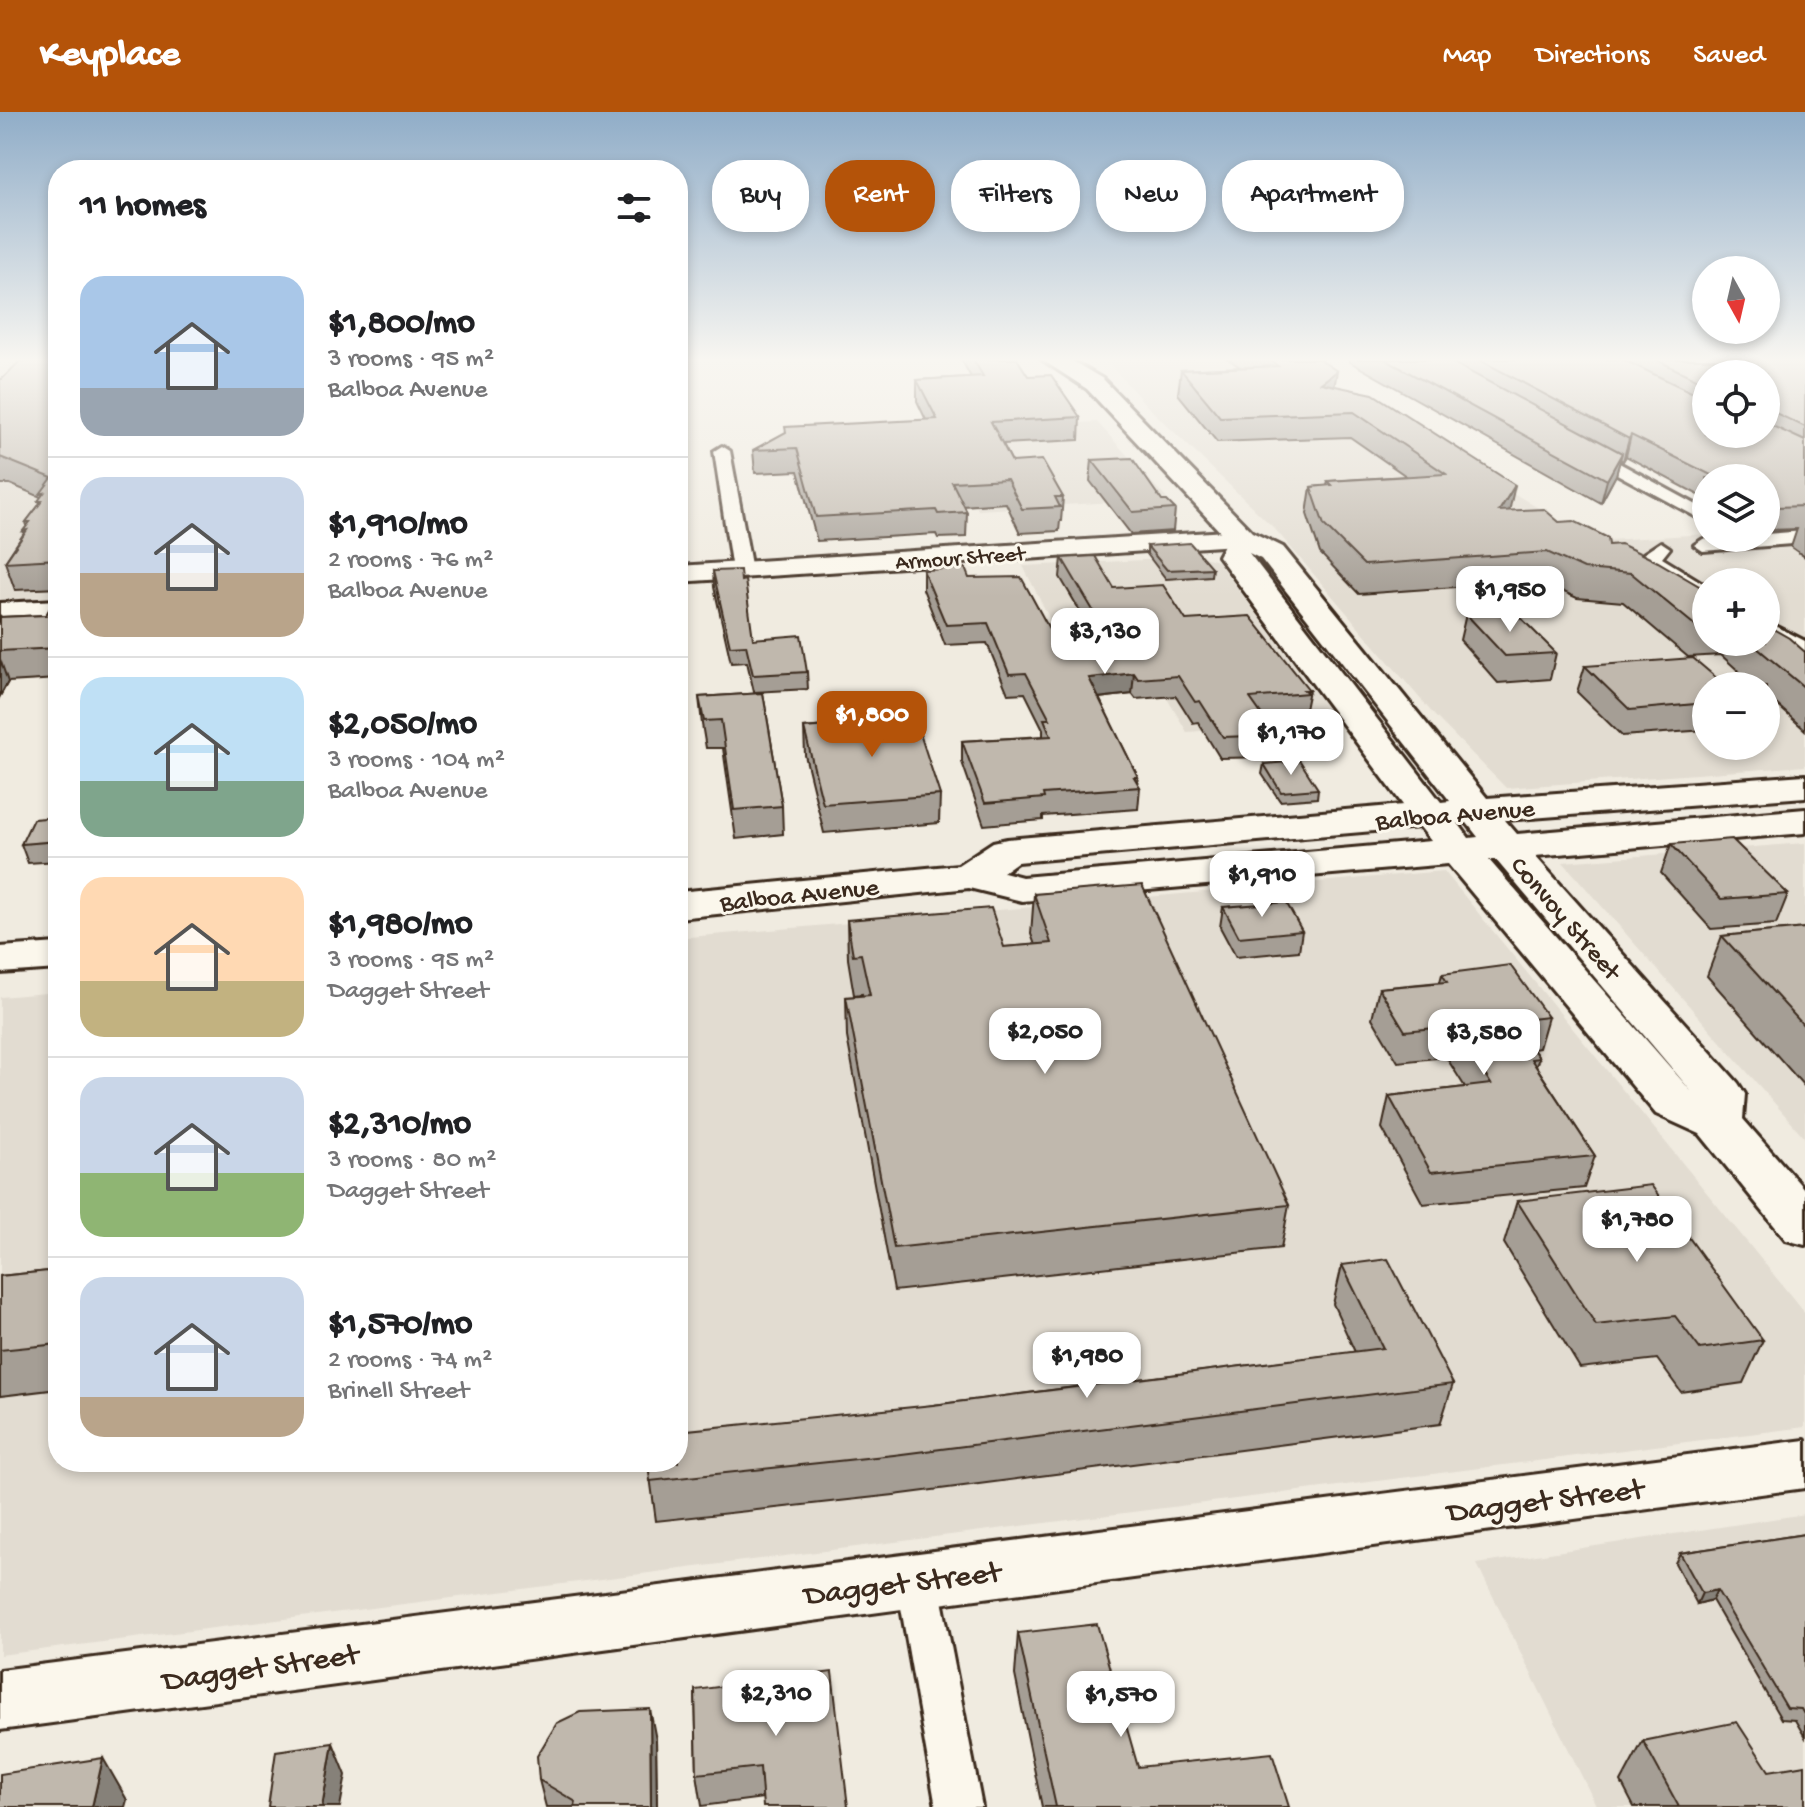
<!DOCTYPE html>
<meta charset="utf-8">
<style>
body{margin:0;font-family:"Gochi Hand",sans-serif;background:#f2f2f2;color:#202124;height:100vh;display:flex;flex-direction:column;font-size:30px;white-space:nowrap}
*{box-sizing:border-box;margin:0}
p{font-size:26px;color:#757577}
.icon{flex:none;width:44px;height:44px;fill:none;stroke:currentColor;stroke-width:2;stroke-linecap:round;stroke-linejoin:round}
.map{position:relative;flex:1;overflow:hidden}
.drawer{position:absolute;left:48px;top:48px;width:640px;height:1312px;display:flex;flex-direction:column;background:#fff;border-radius:32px;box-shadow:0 4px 12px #0003}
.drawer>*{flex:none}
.guide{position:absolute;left:712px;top:48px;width:760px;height:72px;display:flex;gap:16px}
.needle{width:52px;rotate:172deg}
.fabs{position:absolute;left:1692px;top:144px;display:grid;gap:16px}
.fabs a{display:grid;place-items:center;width:88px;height:88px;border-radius:50%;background:#fff;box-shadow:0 4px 12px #0003;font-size:40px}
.price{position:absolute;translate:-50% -68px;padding:0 18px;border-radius:16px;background:#fff;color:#222;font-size:26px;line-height:52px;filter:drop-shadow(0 2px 4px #0008)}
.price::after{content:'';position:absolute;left:50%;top:48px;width:24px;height:18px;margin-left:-12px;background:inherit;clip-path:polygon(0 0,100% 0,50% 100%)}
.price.current{background:#b45309;color:#fff}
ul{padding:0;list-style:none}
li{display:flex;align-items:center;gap:24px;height:200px;padding:0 32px}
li+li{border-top:2px solid #e0e0e0}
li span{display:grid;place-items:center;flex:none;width:224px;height:160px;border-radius:24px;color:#555}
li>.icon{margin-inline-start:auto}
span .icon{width:96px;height:96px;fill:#fffc;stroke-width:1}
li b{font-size:34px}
h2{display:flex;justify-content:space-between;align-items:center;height:96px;padding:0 32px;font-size:34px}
.chip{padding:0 28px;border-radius:32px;background:#fff;box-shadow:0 4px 12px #0003;font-size:28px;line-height:72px}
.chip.current{background:#b45309;color:#fff}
header{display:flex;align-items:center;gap:48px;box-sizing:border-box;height:112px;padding:0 40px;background:#b45309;color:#fff}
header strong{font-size:38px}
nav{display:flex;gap:44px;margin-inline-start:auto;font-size:28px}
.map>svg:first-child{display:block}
.built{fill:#e2dcd1;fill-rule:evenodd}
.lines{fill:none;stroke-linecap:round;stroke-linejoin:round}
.street-casing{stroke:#3b2a1e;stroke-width:6}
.secondary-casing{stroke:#3b2a1e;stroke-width:6}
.primary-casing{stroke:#3b2a1e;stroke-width:6}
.street{fill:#fbf7ec;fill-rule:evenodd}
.secondary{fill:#fbf7ec;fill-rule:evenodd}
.primary{fill:#fbf7ec;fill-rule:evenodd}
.wall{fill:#a59e95;stroke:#3b2a1e;stroke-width:2;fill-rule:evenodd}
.shaded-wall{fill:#868179;stroke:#3b2a1e;stroke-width:2}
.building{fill:#c0b8ad;stroke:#3b2a1e;stroke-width:2}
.labels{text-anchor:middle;stroke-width:6;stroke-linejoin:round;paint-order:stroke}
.far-street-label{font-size:22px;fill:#3b2a1e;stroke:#fbf7ec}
.street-label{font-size:26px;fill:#3b2a1e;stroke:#fbf7ec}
.near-street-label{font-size:32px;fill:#3b2a1e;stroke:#fbf7ec}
</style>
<header>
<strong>Keyplace</strong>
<nav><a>Map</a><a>Directions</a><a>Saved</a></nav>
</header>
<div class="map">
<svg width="1805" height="1695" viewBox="0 0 1805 1695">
<rect width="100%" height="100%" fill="#f0ebe0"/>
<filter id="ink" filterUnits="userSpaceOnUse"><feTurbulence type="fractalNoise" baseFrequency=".0125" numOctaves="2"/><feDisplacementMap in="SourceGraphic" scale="16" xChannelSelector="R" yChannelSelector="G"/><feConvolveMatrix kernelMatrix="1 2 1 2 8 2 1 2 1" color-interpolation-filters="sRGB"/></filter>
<g filter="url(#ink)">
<g class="built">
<polygon points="20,247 58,247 58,486 0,490 0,256"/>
<path d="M1105,247h186l302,182 113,-7v4h60v-8l39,-3v239l-299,22 -71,-72 -161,-188 -127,-122zM1706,470h60v60h-60zM1706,574h60v60h-60z"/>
<polygon points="1097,310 1167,387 978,398 937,318"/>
<polygon points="1204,445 1217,449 1336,609 1187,620 1150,558 1078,563 1023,454"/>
<polygon points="1805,731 1805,1026 1563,750"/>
<polygon points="1444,759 1805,1201 1805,1315 0,1543 0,885 58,880 58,1350 678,1350 678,826"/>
<polygon points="1805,1402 1805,1695 1597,1695 1477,1452"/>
</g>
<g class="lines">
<g class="street-casing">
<g id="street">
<polygon points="1584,332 1706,398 1706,410 1578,341 1576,337 1578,333"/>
<polygon points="722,334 730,339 752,458 742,464 732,458 714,339"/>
<polygon points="1805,419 1805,431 1703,439 1694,433 1703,427 1766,426 1766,422"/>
<polygon points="1661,430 1670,436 1662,446 1706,473 1706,487 1646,453 1643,442"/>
<polygon points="1766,509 1805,529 1805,544 1766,524"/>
<polygon points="917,1448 932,1454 938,1467 982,1695 936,1695 896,1467 902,1454"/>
</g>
</g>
<g class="secondary-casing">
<g id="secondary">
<polygon points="1242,418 1251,420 1255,426 1251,432 678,470 678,454"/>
<polygon points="58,488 58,506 0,509 0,491"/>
<polygon points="1805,1328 1805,1376 0,1618 0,1558"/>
</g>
</g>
<g class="primary-casing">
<g id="primary">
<path d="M1041,247h28l34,20 149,153 31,15 204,251 318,-23v22l-300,23 12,14 288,-25v24l-270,23 203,227 7,11 -2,25 62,71v55l-19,-5 -86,-106 -44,-20 -208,-250 -426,37 -53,-13 -291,30v-26l280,-27 35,-23 14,-3 396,-34 -185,-249 9,-17 -140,-150zM1249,441l12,6 189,242 -9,1zM1458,711h9l11,14 -9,1zM1420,715l11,14 -409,36 -19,-5 14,-10zM1489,748h7l195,231 -1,-1z"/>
<polygon points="58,831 58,857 0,861 0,835"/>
</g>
</g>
<use href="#street" class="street"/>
<use href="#secondary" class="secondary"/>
<use href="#primary" class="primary"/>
</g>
<g class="wall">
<polygon points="58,247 58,476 15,478 5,450 24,421 23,419 27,414 26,410 39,393 41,385 10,372 0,372 0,267"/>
<polygon points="961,247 1017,247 1028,264 1080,305 1079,328 1003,332 1012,350 1063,385 1061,409 1060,409 1059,419 1020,421 1006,391 963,394 967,400 966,425 938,426 936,422 817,429 798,359 755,361 753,338 926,308 917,289 917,268 971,265"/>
<polygon points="1228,247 1319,247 1334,273 1509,399 1559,410 1706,478 1706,530 1766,530 1805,540 1805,618 1766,583 1766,574 1755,574 1721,543 1688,545 1623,490 1577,486 1540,469 1359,482 1320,441 1307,402 1311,375 1327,374 1328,369 1406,364 1350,325 1217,330 1178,282 1181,258 1240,255"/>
<path d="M1350,247h455l-2,2 2,2v194l-14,-10 6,-18 -31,1v-52h-60v21l-80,-43 -3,5 -3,-2 -4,16 -15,28 -251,-141zM1706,262h60v60h-60z"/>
<polygon points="1092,348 1175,397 1173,419 1131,422 1090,369"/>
<polygon points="1147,434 1212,456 1211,464 1166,467 1147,442"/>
<polygon points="1062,446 1114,476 1186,508 1309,578 1304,602 1263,605 1276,623 1273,645 1220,646 1198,610 1193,611 1176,584 1136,587 1132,582 1099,586 1138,665 1137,671 1140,675 1138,697 1043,704 1043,708 984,713 962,650 962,629 1043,624 1043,617 1025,581 1008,582 987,531 945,533 923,477 923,458 969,466 1065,546 1106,543 1060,465"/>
<polygon points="713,459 741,469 753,527 807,560 808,577 754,580 747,550 731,551 714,475"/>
<polygon points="58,482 58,567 8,570 0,584 0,503 1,505 46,503"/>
<polygon points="1466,502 1556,541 1550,567 1498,571 1460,528"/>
<polygon points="1585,554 1706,574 1706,618 1622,624 1577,580"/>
<polygon points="763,581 782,694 783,722 736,727 723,636 706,636 702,612 699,585"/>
<polygon points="860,600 940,683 939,711 824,721 805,643 804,616 860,611"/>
<polygon points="1264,652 1318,677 1317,686 1280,689 1262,662"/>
<polygon points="58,705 58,749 28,751 21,732"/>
<polygon points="1671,732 1788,782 1776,812 1711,817 1661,761"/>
<polygon points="1034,782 1289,1093 1281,1136 894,1179 847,925 846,885 862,884 862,882 854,883 848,847 847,808 1004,835 1035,833 1031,822"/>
<polygon points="1223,795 1302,819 1299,839 1236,845 1220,815"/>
<polygon points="1805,816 1805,975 1707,864 1722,824"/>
<polygon points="1442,862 1548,905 1539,936 1533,937 1539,946 1536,954 1595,1044 1584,1076 1423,1092 1382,1016 1389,984 1465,975 1446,945 1398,950 1372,906 1379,876 1440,870"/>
<polygon points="1517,1089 1763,1228 1743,1271 1681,1280 1657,1247 1580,1256 1504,1131"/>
<polygon points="1342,1153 1453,1272 1440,1312 894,1383 656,1409 648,1350 933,1293 1355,1240 1333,1192"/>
<polygon points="58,1158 58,1277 0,1284 0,1164"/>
<polygon points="1805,1422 1805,1625 1795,1608 1781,1607 1712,1488 1697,1492 1675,1451 1680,1441"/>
<polygon points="1018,1521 1138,1655 1289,1695 1042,1695 1015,1563"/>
<polygon points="695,1578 848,1695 763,1686 702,1694 697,1662"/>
<polygon points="656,1628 657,1695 546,1695 539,1668"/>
<polygon points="1643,1629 1769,1659 1805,1695 1634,1695 1621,1670"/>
</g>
<g class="shaded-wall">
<polygon points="1337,259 1333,283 1321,271"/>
<polygon points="1631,323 1626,344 1623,349 1629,327"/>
<polygon points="1622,341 1616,363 1601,391 1607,368"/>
<polygon points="1515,373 1509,400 1499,399"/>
<polygon points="0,547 8,570 0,584"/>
<polygon points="680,556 682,579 680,637 678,638"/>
<polygon points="1134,561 1132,582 1088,587 1089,566"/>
<polygon points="1717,1478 1712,1488 1697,1492 1702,1481"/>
<polygon points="650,1597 656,1628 657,1695 651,1695"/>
<polygon points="333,1631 346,1663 340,1695 322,1695"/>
<polygon points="103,1646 127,1688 125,1695 92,1695"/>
</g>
<g class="building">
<polygon points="58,247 58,317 57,319 58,319 58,447 5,450 27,418 23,419 30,410 26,410 42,389 38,389 44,381 40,382 52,366 0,345 0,267 2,267 20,249"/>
<polygon points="973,247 1017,247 1028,264 1051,263 1080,305 991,310 1012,350 1042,348 1063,385 1055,385 1060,395 1022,397 1007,367 952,370 967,400 938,402 936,398 816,405 797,336 753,338 786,320 785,315 937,307 917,268 983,264"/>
<polygon points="1268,247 1319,247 1337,259 1321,271 1373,282 1515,373 1499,399 1544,397 1559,410 1574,409 1608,426 1609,433 1621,432 1658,450 1706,478 1706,515 1697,515 1631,461 1584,457 1547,440 1364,453 1324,413 1311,375 1332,373 1328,369 1446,362 1354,300 1220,305 1181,258 1278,254"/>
<polygon points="1384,247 1446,247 1622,341 1607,368"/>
<polygon points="1478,247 1622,247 1706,287 1706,322 1766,322 1766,311 1805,329 1805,394 1775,395 1766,391 1766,366 1717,366 1631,323 1629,327"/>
<polygon points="1655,247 1801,247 1805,251 1805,315 1769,298 1766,298 1766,262 1706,262 1706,272"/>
<polygon points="1132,346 1162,389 1167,389 1175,397 1133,400 1092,348"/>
<polygon points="1190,431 1212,456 1167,458 1147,434"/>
<polygon points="1095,444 1114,476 1163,473 1186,508 1250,504 1309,578 1304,578 1308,581 1250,586 1276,623 1223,625 1200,589 1195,590 1178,564 1138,567 1134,561 1089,566 1138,665 1134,665 1140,675 1043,682 1044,686 985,691 962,629 1051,624 1044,607 1050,607 1026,561 1009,562 988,511 946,513 923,458 965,456 969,466 1021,465 1065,546 1119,542 1062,446"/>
<polygon points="740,458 741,469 745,468 753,527 801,523 807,560 753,563 746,533 730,534 713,459"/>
<polygon points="58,482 58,536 0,539 0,505 46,503"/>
<polygon points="1514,499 1556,541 1505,544 1466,502"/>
<polygon points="1766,513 1789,526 1805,540 1805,576 1750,530 1766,530"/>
<polygon points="1693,546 1726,574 1706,574 1706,591 1630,598 1585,554"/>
<polygon points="678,556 680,556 678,601"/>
<polygon points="763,581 782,694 734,698 721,608 704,609 699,585"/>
<polygon points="912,597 940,683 823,692 804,616 863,611 860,600"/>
<polygon points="1300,649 1318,677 1281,680 1264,652"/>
<polygon points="58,705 58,729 21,732 33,707"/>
<polygon points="1732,727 1788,782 1721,787 1671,732"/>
<polygon points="1142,773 1289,1093 894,1136 846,885 870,883 861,842 853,843 847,808 991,796 1004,835 1051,831 1034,782"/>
<polygon points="1286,790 1302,819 1239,825 1223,795"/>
<polygon points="1805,816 1805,915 1722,824"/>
<polygon points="1510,853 1548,905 1513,909 1539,946 1531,947 1595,1044 1431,1060 1389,984 1491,972 1454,914 1405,919 1379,876 1447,870 1442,862"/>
<polygon points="1651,1073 1763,1228 1700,1237 1675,1204 1596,1213 1517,1089"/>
<polygon points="1388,1147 1453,1272 894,1343 650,1369 648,1350 678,1350 678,1319 933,1293 1383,1236 1342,1153"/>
<polygon points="58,1158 58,1232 0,1238 0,1164"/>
<polygon points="1805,1422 1805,1604 1801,1597 1787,1596 1717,1478 1702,1481 1680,1441"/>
<polygon points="1097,1512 1138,1655 1272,1641 1289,1695 1056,1695 1018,1521"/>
<polygon points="832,1560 848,1695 763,1695 760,1655 697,1662 695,1578"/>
<polygon points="650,1597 651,1695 575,1695 576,1690 539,1668 537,1644 557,1611 580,1600"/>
<polygon points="1737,1610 1769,1659 1805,1653 1805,1695 1679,1695 1643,1629"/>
<polygon points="333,1631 322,1695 268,1695 276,1639"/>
<polygon points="103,1646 92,1695 0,1695 0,1662"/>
</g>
</g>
<linearGradient id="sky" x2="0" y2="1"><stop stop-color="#90adc8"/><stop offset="0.51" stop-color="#f8f6f1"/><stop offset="1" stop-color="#f8f6f1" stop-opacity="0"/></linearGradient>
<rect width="1805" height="485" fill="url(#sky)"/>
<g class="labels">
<g class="far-street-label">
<text transform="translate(960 444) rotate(-4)" y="8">Armour Street</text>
</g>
<g class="street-label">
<text transform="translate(1455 701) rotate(-5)" y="9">Balboa Avenue</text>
<text transform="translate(799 781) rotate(-6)" y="9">Balboa Avenue</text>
<text transform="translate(1567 805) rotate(49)" y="9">Convoy Street</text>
</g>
<g class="near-street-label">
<text transform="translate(1545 1386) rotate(-7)" y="11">Dagget Street</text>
<text transform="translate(902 1469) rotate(-7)" y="11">Dagget Street</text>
<text transform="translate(260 1553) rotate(-8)" y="11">Dagget Street</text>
</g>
</g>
</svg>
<div class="fabs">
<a><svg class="needle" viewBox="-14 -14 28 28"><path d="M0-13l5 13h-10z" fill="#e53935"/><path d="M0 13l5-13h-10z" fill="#757577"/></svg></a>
<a><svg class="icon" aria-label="locate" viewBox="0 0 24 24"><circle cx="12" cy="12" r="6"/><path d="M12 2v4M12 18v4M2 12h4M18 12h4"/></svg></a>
<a><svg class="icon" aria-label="layers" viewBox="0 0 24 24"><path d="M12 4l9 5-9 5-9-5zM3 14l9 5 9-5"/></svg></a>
<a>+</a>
<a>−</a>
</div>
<b class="price" style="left:1510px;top:522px">$1,950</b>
<b class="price" style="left:1105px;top:564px">$3,130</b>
<b class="price current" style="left:872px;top:647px">$1,800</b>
<b class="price" style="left:1291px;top:665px">$1,170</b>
<b class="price" style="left:1262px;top:807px">$1,910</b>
<b class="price" style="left:1045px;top:964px">$2,050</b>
<b class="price" style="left:1484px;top:965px">$3,580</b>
<b class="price" style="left:1637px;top:1152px">$1,780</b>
<b class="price" style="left:1087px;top:1288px">$1,980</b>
<b class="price" style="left:776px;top:1626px">$2,310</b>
<b class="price" style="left:1121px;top:1627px">$1,570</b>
<div class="guide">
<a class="chip">Buy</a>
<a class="chip current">Rent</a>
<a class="chip">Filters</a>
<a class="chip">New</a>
<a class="chip">Apartment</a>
</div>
<section class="drawer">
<h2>11 homes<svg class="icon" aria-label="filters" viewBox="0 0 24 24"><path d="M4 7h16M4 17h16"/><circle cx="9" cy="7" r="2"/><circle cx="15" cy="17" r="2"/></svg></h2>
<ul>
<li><span style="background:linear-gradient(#a9c7e8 70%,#9aa5b1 0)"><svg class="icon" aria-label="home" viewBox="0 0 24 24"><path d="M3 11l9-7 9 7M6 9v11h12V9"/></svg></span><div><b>$1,800/mo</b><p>3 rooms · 95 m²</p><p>Balboa Avenue</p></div></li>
<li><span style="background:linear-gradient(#c9d6e8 60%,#b9a48a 0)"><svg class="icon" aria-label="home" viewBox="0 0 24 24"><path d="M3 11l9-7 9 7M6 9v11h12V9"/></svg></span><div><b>$1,910/mo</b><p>2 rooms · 76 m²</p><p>Balboa Avenue</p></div></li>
<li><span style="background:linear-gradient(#bfe0f5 65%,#7fa58c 0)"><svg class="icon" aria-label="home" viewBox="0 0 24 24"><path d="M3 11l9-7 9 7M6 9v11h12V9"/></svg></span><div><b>$2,050/mo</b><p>3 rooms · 104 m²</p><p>Balboa Avenue</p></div></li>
<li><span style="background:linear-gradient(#ffd9b3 65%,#c2b280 0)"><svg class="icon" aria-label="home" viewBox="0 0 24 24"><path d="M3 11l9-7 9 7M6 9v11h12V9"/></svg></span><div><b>$1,980/mo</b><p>3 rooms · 95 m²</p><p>Dagget Street</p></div></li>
<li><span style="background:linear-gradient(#c9d6e8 60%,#8fb573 0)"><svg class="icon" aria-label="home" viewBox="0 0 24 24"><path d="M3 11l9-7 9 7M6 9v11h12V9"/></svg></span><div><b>$2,310/mo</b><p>3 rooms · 80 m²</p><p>Dagget Street</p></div></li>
<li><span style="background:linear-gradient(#c9d6e8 75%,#b9a48a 0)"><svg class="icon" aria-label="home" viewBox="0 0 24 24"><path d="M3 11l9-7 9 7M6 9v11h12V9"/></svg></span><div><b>$1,570/mo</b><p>2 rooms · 74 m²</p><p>Brinell Street</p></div></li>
</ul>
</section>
</div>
